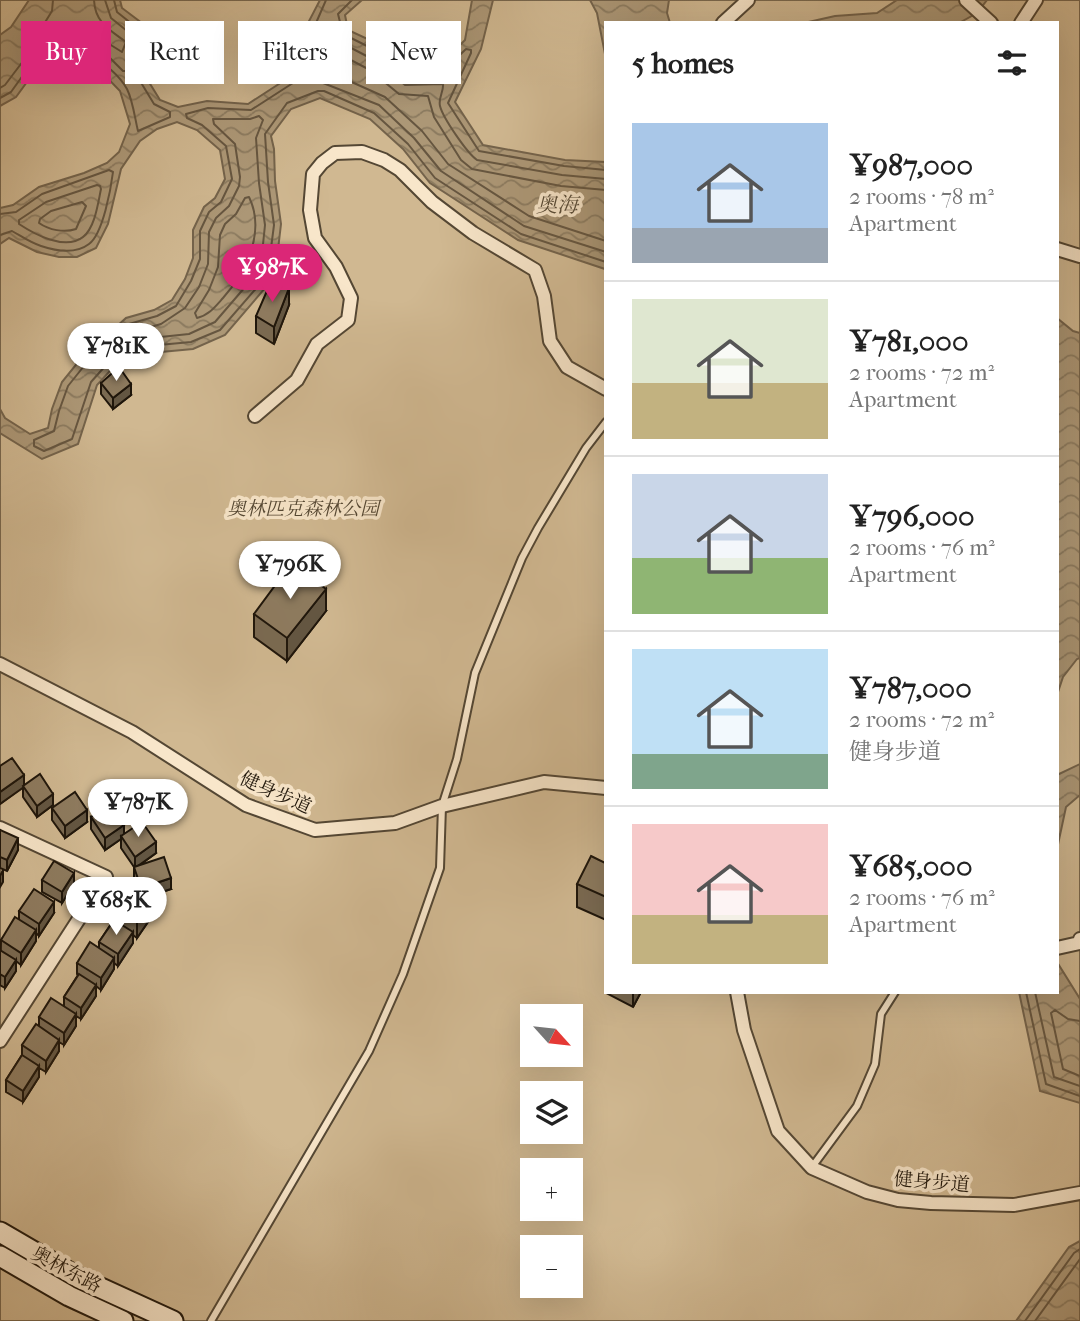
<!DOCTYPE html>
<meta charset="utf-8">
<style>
body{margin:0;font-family:"IM FELL French Canon","Noto Serif SC",serif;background:#f2f2f2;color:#222;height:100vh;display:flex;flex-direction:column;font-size:26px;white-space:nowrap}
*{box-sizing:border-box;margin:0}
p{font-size:23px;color:#767676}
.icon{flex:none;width:38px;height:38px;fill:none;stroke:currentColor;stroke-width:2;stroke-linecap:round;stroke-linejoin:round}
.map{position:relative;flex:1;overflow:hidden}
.sheet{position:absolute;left:604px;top:21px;width:455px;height:973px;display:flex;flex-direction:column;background:#fff;border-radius:0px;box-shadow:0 7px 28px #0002}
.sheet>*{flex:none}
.banner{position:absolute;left:21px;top:21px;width:478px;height:63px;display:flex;gap:14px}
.needle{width:46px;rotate:117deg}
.tools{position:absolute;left:520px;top:1004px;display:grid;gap:14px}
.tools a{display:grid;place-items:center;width:63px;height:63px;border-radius:0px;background:#fff;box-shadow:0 7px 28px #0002;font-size:35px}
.price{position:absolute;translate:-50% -60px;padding:0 16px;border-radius:24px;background:#fff;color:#222;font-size:23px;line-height:46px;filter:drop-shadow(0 2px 4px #0008)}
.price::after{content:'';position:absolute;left:50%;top:42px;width:21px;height:16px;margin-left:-10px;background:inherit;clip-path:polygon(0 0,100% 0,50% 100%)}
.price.active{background:#db2777;color:#fff}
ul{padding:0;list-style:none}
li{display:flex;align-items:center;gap:21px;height:175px;padding:0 28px}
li+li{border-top:2px solid #e0e0e0}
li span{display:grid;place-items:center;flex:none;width:196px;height:140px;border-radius:0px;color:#555}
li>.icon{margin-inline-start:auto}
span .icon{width:84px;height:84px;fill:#fffc;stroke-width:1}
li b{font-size:30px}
h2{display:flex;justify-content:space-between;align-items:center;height:84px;padding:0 28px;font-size:30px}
.tag{padding:0 24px;border-radius:0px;background:#fff;box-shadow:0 7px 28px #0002;font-size:24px;line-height:63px}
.tag.active{background:#db2777;color:#fff}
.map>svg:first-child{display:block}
.green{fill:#d0b891;stroke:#78674e;stroke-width:2;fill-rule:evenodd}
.water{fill:url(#water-waves);stroke:#74634b;stroke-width:2}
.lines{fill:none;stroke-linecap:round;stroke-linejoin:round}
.shore{stroke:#665640;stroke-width:2}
.lane-casing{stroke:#544734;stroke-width:10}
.street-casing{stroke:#544734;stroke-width:16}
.secondary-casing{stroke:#1f160b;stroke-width:23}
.lane{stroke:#f8e6ca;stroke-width:6}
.street{stroke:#f8e6ca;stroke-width:12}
.secondary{stroke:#f8e6ca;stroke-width:19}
.wall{fill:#7a6a52;stroke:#1f160b;stroke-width:2}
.shaded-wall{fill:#635642;stroke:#1f160b;stroke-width:2}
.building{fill:#8e7b5f;stroke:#1f160b;stroke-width:2}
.labels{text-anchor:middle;stroke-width:7;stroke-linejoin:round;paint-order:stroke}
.park-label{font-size:19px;font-style:italic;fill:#544733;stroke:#f8e6ca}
.street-label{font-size:19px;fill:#1f160b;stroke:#f8e6ca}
.water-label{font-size:21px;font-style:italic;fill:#574a36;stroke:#f8e6ca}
</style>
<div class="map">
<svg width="1080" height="1321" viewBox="0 0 1080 1321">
<defs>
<pattern id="water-waves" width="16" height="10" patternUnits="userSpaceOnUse" patternTransform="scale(1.75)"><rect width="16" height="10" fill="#ac9776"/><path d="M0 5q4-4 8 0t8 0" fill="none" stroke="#8b7a5f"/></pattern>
</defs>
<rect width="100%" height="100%" fill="#f4d9ad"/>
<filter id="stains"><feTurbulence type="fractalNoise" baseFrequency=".00286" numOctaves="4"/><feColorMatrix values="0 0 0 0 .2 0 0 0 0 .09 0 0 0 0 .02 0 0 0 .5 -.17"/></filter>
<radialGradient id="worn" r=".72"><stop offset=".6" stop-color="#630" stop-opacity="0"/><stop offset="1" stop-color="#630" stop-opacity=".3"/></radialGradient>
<path class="green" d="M0,0h1080v1321h-1080zM606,23h451v969h-451zM532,1017h38v38h-38zM532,1094h38v38h-38zM532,1171h38v38h-38zM532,1248h38v38h-38z"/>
<g class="water">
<polygon points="29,0 120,0 122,8 155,33 152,49 144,74 160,100 178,107 207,101 248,104 305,67 314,57 315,45 308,23 320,0 362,0 345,15 348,30 385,47 410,71 437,68 465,40 472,0 493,0 481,49 455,102 483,145 565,160 605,162 605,269 518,240 430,183 403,149 370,119 320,98 291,109 271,136 274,149 275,181 281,224 277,258 266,287 225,335 193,349 150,353 120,360 97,385 78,444 42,459 0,433 0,409 5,418 30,434 48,428 52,409 62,382 79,361 126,318 154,310 172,300 185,279 193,258 193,230 204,207 215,198 225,179 220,150 197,130 177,122 157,129 140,141 121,169 108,224 96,248 77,257 59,257 37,252 9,238 0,244 0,208 13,205 39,187 84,173 107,163 119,152 130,124 120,91 96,66 62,53 46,56 16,97 0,106 0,35 11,27"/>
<polygon points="590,0 669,0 667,13 670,23 606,23 605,54 597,13"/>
<polygon points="897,0 987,0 977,13 959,23 804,23 835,16 877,13"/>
<polygon points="1057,318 1073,331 1080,333 1080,658 1077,659 1063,677 1057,695"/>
<polygon points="1080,764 1080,795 1066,807 1057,849 1057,775"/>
<polygon points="1057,962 1080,999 1080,1103 1040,1091 1019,992 1057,992"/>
<polygon points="1080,1241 1080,1321 1016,1321 1069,1247"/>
</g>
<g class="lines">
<g class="shore">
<path d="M53,0l-1,11 -8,13 2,4h25l35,14 16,10 4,-10c-16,-12 -31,-19 -32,-42"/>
<polyline points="326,0 316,23 322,43 321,58 310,72 251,110 208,108 186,114 187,118 202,125 226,146 232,179 221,202 209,212 200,231 200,259 191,281 176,306 157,316 129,324 84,366 68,386 59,411 54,431 34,440 34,446 44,451 72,439 91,382 115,355 148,346 191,342 220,330 260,284 270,256 274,225 268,182 265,134 287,103 318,91 324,91 374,113 408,144 435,178 521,234 606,262"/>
<polyline points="352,0 338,14 343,34 381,53 407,77 440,74 466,49 471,50 471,53 448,103 479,151 564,166 606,170"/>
<polyline points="0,88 5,85 36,44 60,37 104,52 123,71 127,71 137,39 111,18 105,0"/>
<path d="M0,98l11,-6 30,-42c29,-11 72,13 86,39 6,12 8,30 11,42l32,-14v-5l-16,-8 -17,-28 10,-40 -30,-24 -3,-12"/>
<polygon points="259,116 263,120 256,138 259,183 265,225 262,254 252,279 215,322 189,334 132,340 130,336 134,332 161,324 185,308 199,287 208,264 209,232 216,218 229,206 239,186 240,177 235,144 214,124 213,119 250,119"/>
<path d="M606,179l-44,-4 -85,-15c-10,-7 -34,-42 -37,-54 -2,-8 4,-15 3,-22l-38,1 -29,-24 -40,-21 -5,1 -2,21 -12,15 1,4 61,24 35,33 27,33 83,55 82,26"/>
<path d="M97,185l3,1 1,3c-3,14 -6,39 -18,48 -18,14 -49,-3 -64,-13v-4l27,-18z"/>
<polyline points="606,190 561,186 472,169 461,160 434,117 428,96 399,94 370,70 345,57 340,59 336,75 385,97 422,131 448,164 529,216 606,241"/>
<path d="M249,197c17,35 -3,75 -26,101 -8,9 -14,17 -26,20l-2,-5 14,-23 9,-23 2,-32 5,-11 11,-10 9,-16z"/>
<path d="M82,202l4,4 -10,23c-12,4 -27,1 -37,-6l1,-4 11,-8z"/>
<path d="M0,214l16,-2 26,-18 67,-24 4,2c-2,16 -10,62 -24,72 -13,10 -33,7 -48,2 -10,-3 -20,-10 -29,-15l-12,4"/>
<polyline points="1026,992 1046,1084 1080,1096"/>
<polyline points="1035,992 1054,1077 1080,1086"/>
<polyline points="1080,1021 1068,1019 1055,1010 1051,1013 1063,1069 1080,1076"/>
<polyline points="1025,1321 1074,1253 1080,1249"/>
<polyline points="1035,1321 1080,1259"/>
</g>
<g class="lane-casing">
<g id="lane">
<polyline points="812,1167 857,1106 875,1064 881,1014 895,992"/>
<polyline points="211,1321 369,1051 403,974 440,868 442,806 457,759 475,673 522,558 538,528 586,448 606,422"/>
</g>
</g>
<g class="street-casing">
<g id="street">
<polyline points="966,0 991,23"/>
<polyline points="723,23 748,0"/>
<polyline points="1021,23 1036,0"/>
<polyline points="1057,249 1080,256"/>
<polyline points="255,416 297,380 317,344 348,320 351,298 336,267 315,238 310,210 313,174 322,163 335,153 362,152 384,160 400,170 432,202 473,233 535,270 544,296 550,341 567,367 606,389"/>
<polyline points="0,664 132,732 246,805 315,830 395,823 442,806 544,782 606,788"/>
<polyline points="0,828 106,877 0,1041"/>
<polyline points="1057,948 1079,943 1080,939"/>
<polyline points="737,992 744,1030 778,1131 812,1168 867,1192 898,1200 931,1203 1014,1205 1080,1193"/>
</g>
</g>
<g class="secondary-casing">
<g id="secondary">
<polyline points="0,1232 79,1278 173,1321"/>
<polyline points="0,1256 69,1296 123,1321"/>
</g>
</g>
<use href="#lane" class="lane"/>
<use href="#street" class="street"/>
<use href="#secondary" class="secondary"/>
</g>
<g class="wall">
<polygon points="289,305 274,344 256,333 256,316"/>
<polygon points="101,383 131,395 113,409 101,394"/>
<polygon points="326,611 287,661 254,637 254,614"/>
<polygon points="24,785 53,805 37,817 23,797 23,787 0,804"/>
<polygon points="52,808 87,822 65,838 52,820"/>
<polygon points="91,817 124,834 156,853 140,865 171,889 149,896 152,916 137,938 133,935 133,943 118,966 114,963 114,969 101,990 96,986 96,996 81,1019 76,1016 76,1026 64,1045 59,1042 59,1051 46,1072 39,1068 39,1077 23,1102 6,1092 6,1080 22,1055 22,1045 39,1026 39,1017 64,1006 64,997 78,975 77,974 77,963 99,948 99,942 113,921 113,905 138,889 134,878 134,867 121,848 121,839 105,850 91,829"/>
<polygon points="0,830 18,850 7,871 0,868"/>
<polygon points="606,861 606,920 577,907 577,884"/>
<polygon points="42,880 74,884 62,903 42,892"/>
<polygon points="19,911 54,913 39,936 36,933 36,941 21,965 16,961 16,971 5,988 0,985 1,940 19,919"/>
<polygon points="606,992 641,992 633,1007 606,993"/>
</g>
<g class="shaded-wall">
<polygon points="289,288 289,305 274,344 274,327"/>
<polygon points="131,384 131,395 113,409 113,398"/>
<polygon points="326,589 326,611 287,661 287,638"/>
<polygon points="24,775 24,787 0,804 0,792"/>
<polygon points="53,794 53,805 37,817 37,806"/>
<polygon points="87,810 87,822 65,838 65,826"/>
<polygon points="124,825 124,837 121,836 121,839 105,850 105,838"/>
<polygon points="18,838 18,850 7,871 7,860"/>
<polygon points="156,842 156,853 135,868 135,857"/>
<polygon points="3,870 3,882 0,887 0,876"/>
<polygon points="74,873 74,884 62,903 62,892"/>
<polygon points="171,878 171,889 141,899 141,888"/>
<polygon points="152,898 152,916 137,938 137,921"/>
<polygon points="54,902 54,913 39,936 39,924"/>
<polygon points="36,930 36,941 21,965 21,953"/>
<polygon points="133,932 133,943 118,966 118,954"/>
<polygon points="114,958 114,969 101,990 101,978"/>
<polygon points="16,960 16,971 5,988 5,977"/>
<polygon points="96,985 96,996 81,1019 81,1008"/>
<polygon points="633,992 641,992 633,1007"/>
<polygon points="76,1014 76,1026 64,1045 64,1033"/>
<polygon points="59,1040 59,1051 46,1072 46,1061"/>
<polygon points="39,1066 39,1077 23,1102 23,1091"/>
</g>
<g class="building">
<polygon points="270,284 289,288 274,327 256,316"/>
<polygon points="119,367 131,384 113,398 101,383"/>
<polygon points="291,564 326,589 287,638 254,614"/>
<polygon points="12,758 24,775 0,792 0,766"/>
<polygon points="40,774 53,794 37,806 23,786"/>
<polygon points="75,792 87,810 65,826 52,808"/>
<polygon points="110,804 124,825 105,838 91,817"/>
<polygon points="142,822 156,842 135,857 121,836"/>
<polygon points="0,830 18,838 7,860 0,857"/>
<polygon points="591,856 605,863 606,861 606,897 577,884"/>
<polygon points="164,857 171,878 141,888 134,867"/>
<polygon points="54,861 74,873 62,892 42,880"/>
<polygon points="127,882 152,898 137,921 113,905"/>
<polygon points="34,889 54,902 39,924 19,911"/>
<polygon points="15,917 36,930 21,953 1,940"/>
<polygon points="114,920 133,932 118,954 99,942"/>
<polygon points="90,942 114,958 101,978 77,963"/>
<polygon points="0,950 16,960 5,977 0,974"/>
<polygon points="79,974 96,985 81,1008 64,997"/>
<polygon points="51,998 76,1014 64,1033 39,1017"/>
<polygon points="36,1024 59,1040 46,1061 22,1045"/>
<polygon points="22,1055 39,1066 23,1091 6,1080"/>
</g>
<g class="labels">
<g class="park-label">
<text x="303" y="515">奥林匹克森林公园</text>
</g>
<g class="street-label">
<text transform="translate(276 792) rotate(24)" y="7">健身步道</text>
<text transform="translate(932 1181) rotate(5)" y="7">健身步道</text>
<text transform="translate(67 1269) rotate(28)" y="7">奥林东路</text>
</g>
<g class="water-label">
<text x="557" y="212">奥海</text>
</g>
</g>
<rect width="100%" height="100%" filter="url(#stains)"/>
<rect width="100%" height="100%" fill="url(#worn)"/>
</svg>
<div class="tools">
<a><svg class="needle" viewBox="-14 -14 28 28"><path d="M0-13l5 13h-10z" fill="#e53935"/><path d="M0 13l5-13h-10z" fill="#767676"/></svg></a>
<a><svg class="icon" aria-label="layers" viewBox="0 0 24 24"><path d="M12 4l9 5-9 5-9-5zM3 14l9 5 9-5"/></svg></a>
<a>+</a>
<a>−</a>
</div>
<b class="price active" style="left:272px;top:304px">¥987K</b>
<b class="price" style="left:116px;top:383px">¥781K</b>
<b class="price" style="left:290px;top:601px">¥796K</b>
<b class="price" style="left:138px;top:839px">¥787K</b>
<b class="price" style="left:116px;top:937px">¥685K</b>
<div class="banner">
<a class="tag active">Buy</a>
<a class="tag">Rent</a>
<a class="tag">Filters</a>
<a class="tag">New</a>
</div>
<section class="sheet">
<h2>5 homes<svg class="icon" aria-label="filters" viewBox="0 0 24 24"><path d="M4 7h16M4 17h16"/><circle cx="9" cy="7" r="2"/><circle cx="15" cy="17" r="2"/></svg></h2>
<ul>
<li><span style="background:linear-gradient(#a9c7e8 75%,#9aa5b1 0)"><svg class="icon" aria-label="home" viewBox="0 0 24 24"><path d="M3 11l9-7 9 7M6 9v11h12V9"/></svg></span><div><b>¥987,000</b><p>2 rooms · 78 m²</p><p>Apartment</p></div></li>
<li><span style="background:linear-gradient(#dfe7d0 60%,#c2b280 0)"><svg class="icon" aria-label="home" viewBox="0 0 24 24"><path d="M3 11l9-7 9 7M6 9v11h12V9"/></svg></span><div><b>¥781,000</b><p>2 rooms · 72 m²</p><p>Apartment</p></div></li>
<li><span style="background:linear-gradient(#c9d6e8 60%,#8fb573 0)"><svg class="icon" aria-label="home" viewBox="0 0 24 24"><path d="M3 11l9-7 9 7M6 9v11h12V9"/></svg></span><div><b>¥796,000</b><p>2 rooms · 76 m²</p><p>Apartment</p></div></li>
<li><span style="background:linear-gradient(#bfe0f5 75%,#7fa58c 0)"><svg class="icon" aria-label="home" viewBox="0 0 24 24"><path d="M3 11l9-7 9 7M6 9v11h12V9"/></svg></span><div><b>¥787,000</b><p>2 rooms · 72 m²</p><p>健身步道</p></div></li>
<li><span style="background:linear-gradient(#f6c9c9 65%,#c2b280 0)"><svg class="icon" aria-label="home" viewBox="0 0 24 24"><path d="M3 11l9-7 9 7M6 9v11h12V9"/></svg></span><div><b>¥685,000</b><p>2 rooms · 76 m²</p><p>Apartment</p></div></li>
</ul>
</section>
</div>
